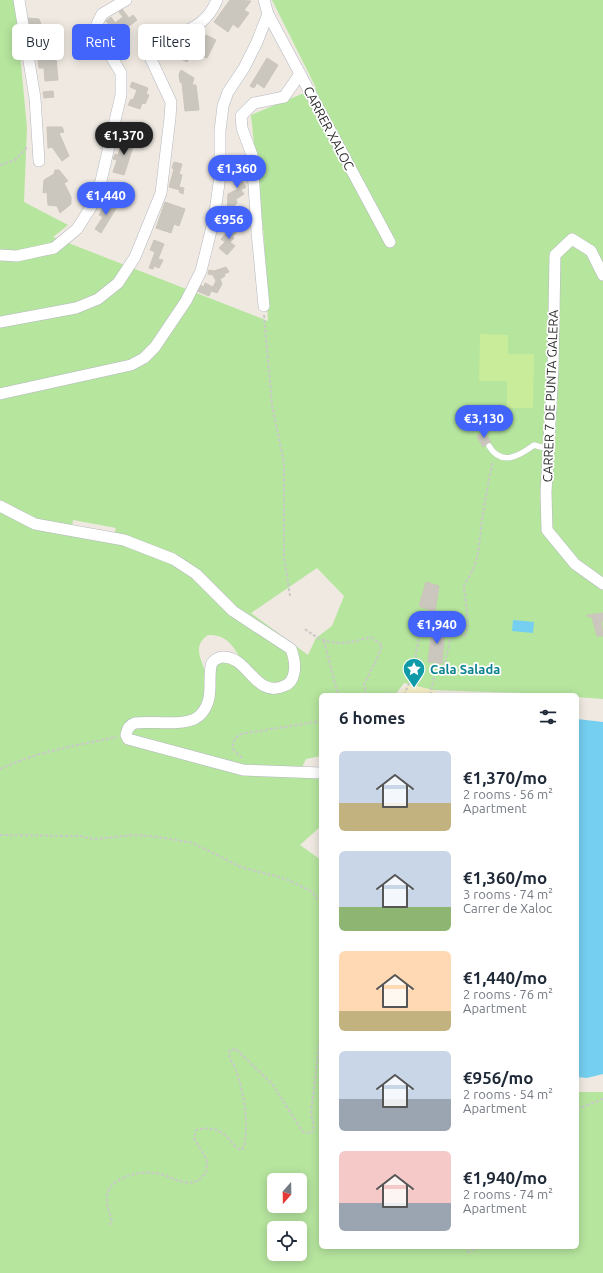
<!DOCTYPE html>
<meta charset="utf-8">
<style>
body{margin:0;font-family:Ubuntu,sans-serif;background:#f2f2f3;color:#1f2937;height:100vh;display:flex;flex-direction:column;font-size:15px;white-space:nowrap}
*{box-sizing:border-box;margin:0}
p{font-size:13px;color:#747a83}
.icon{flex:none;width:22px;height:22px;fill:none;stroke:currentColor;stroke-width:2;stroke-linecap:round;stroke-linejoin:round}
.map{position:relative;flex:1;overflow:hidden}
.sheet{position:absolute;left:319px;top:693px;width:260px;height:556px;display:flex;flex-direction:column;background:#fff;border-radius:6px;box-shadow:0 2px 10px #0003}
.sheet>*{flex:none}
.guide{position:absolute;left:12px;top:24px;width:247px;height:36px;display:flex;gap:8px}
.needle{width:26px;rotate:200deg}
.buttons{position:absolute;left:267px;top:1173px;display:grid;gap:8px}
.buttons a{display:grid;place-items:center;width:40px;height:40px;border-radius:6px;background:#fff;box-shadow:0 2px 10px #0003;font-size:20px}
.price{position:absolute;translate:-50% -34px;padding:0 9px;border-radius:14px;background:#4264fb;color:#fff;font-size:13px;line-height:26px;filter:drop-shadow(0 1px 2px #0008)}
.price::after{content:'';position:absolute;left:50%;top:24px;width:12px;height:9px;margin-left:-6px;background:inherit;clip-path:polygon(0 0,100% 0,50% 100%)}
.price.on{background:#222;color:#fff}
ul{padding:0;list-style:none}
li{display:flex;align-items:center;gap:12px;height:100px;padding:0 20px}
li span{display:grid;place-items:center;flex:none;width:112px;height:80px;border-radius:6px;color:#555}
li>.icon{margin-inline-start:auto}
span .icon{width:48px;height:48px;fill:#fffc;stroke-width:1}
li b{font-size:17px}
h2{display:flex;justify-content:space-between;align-items:center;height:48px;padding:0 20px;font-size:17px}
.tag{padding:0 14px;border-radius:6px;background:#fff;box-shadow:0 2px 10px #0003;font-size:14px;line-height:36px}
.tag.on{background:#4264fb;color:#fff}
.map>svg:first-child{display:block}
.green{fill:#b6e59e;fill-rule:evenodd}
.sand{fill:#f3ecc5}
.pitch{fill:#c9ec9a}
.water{fill:#75cff0}
.building{fill:#cbc7bf;stroke:#cbc5ba}
.lines{fill:none;stroke-linecap:round;stroke-linejoin:round}
.service-casing{stroke:#b4b7c1;stroke-width:6}
.minor-casing{stroke:#b4b7c1;stroke-width:12}
.path{stroke:#c9c9c9;stroke-width:2;stroke-dasharray:3 2;stroke-linecap:butt}
.service{stroke:#fff;stroke-width:5.5}
.minor{stroke:#fff;stroke-width:11}
.labels{text-anchor:middle;stroke-width:3.5;stroke-linejoin:round;paint-order:stroke}
.street-label{font-size:13px;fill:#2e2e2e;stroke:#fff}
.culture-label{font-size:13px;font-weight:bold;fill:#0d838f;stroke:#fff;text-anchor:start}
</style>
<div class="map">
<svg width="603" height="1273" viewBox="0 0 603 1273">
<rect width="100%" height="100%" fill="#efe9e1"/>
<path class="green" d="M0,0h15l12,128 -3,74 44,23 -15,12 215,84 -4,-82 -13,-124 65,-27 -44,-88h331v699l-26,-2v-2l-144,-5 -29,-7 -9,12h-74v61l-15,3 -5,10 6,7 14,3v47l-21,19 21,15v387h256v-155h26v181h-603zM73,520l43,8 -2,7 -42,-8zM317,568l27,28 -12,30 -16,12 -8,17 -57,-42zM208,635c17,-1 25,10 32,23l-22,-3 -12,19c-5,-16 -14,-28 2,-39zM274,1180h26v26h-26zM274,1228h26v26h-26z"/>
<polygon class="sand" points="410,685 433,690 438,695 398,695 405,687"/>
<polygon class="pitch" points="480,334 508,335 508,354 534,354 533,408 507,408 507,381 479,381"/>
<g class="water">
<polygon points="513,620 534,622 533,633 512,631"/>
<polygon points="577,719 603,722 603,1074 587,1078 577,1077"/>
</g>
<g class="building">
<polygon points="230,0 251,1 244,10 249,13 238,28 233,24 228,32 214,22"/>
<polygon points="122,9 129,18 133,15 137,20 107,43 103,37 113,30 106,21 111,17 115,23 123,17 119,12"/>
<polygon points="28,18 39,19 42,27 56,26 59,42 32,46"/>
<polygon points="206,35 216,40 207,58 192,53 187,62 179,58 184,49 187,50 189,46 191,47 196,40 199,41 200,39 204,40"/>
<polygon points="56,58 58,80 45,81 44,68 39,68 38,60"/>
<polygon points="267,58 278,65 264,88 257,83 254,88 250,86"/>
<polygon points="181,70 194,78 192,85 196,85 199,110 185,111 182,83 180,82 179,74"/>
<polygon points="132,82 148,88 146,94 149,95 145,104 142,103 140,109 128,105 131,99 133,100 137,90 130,87"/>
<polygon points="53,91 54,97 44,98 43,92"/>
<polygon points="47,127 62,127 64,132 59,133 69,156 62,161 52,147 48,148"/>
<polygon points="124,137 135,141 124,175 113,172 117,160 113,159 115,154 118,155"/>
<polygon points="174,162 182,164 179,174 182,175 179,187 184,188 183,194 179,192 180,190 169,187 174,169 172,168"/>
<polygon points="240,168 247,178 242,181 246,187 241,190 244,194 236,199 237,203 227,212 228,194 238,189 232,179 238,175 235,171"/>
<polygon points="55,170 59,170 68,181 64,183 71,197 71,204 60,213 57,206 48,205 47,192 43,193 44,180 54,174"/>
<polygon points="111,192 121,196 118,203 108,199"/>
<polygon points="165,202 185,209 179,226 174,224 171,233 156,228"/>
<polygon points="105,203 110,206 111,204 117,207 101,233 95,229 103,217 99,215 103,208 102,206"/>
<polygon points="234,224 240,229 232,237 234,238 230,242 235,246 227,255 219,248 225,242 221,239"/>
<polygon points="154,240 164,244 158,259 163,260 159,268 154,266 153,269 149,268 155,252 150,250"/>
<polygon points="226,267 229,272 224,274 225,276 220,279 222,284 217,293 211,291 209,296 197,291 200,285 204,287 205,283 213,287 216,281 213,275 208,274 209,270 214,271"/>
<polygon points="484,432 491,442 483,447 477,436"/>
<polygon points="426,582 439,586 435,612 419,606"/>
<polygon points="603,613 603,621 601,621 603,636 597,636 592,617 588,617 587,615"/>
<polygon points="432,627 445,628 442,664 428,662"/>
</g>
<g class="lines">
<g class="service-casing">
<path id="service" d="M489,446c12,20 29,11 45,-1l14,4"/>
</g>
<g class="minor-casing">
<g id="minor">
<polyline points="19,0 35,98 39,161"/>
<polyline points="268,14 390,242"/>
<polyline points="0,255 17,256 54,248 77,229 91,207 101,181 121,95 121,73 98,35 97,24 102,14 126,0"/>
<polyline points="603,275 591,251 572,239 555,255 553,370 546,492 547,530 575,564 603,584"/>
<polyline points="264,306 257,232 252,155 242,128 241,116 254,103 284,97 300,74"/>
<path d="M0,322l76,-14 22,-9 20,-16 17,-26 26,-64 9,-75 1,-16 -20,-43v-9c23,-21 51,-14 66,-50"/>
<polyline points="0,394 131,365 144,358 155,347 186,301 201,271 214,219 220,176 220,131 223,106 228,92 244,68 257,42 268,14 264,0"/>
<path d="M0,506l35,18 89,16 49,19 23,15 37,37 58,38c3,8 5,15 3,24 -1,6 -4,11 -10,13 -29,13 -36,-31 -62,-29 -5,1 -10,4 -11,9 -3,16 3,32 -9,47 -12,16 -49,7 -67,10 -6,2 -8,6 -9,12l2,4 115,31 78,3"/>
</g>
</g>
<g class="path">
<polyline points="0,165 15,160 28,146"/>
<polyline points="264,315 272,405 284,463 284,556 290,596"/>
<path d="M305,629c22,18 39,16 66,8l11,8 -5,14 -13,25 2,9 2,2"/>
<polyline points="324,641 338,695"/>
<polyline points="388,695 390,693 394,695"/>
<polyline points="404,695 411,679 422,622"/>
<path d="M430,695l5,-22h7c3,-13 8,-26 8,-39 0,-7 -1,-12 1,-19l4,3 5,15 5,3c6,-15 -1,-35 -1,-52 17,-19 15,-48 19,-71 3,-17 6,-35 10,-52"/>
<path d="M242,758l-9,-9c0,-8 1,-11 8,-15l80,-13"/>
<path d="M0,769c36,-17 78,-24 117,-32"/>
<polyline points="0,835 80,836 94,839 134,835 158,837 193,843 241,867 286,879 311,891 321,903"/>
<polyline points="577,1109 603,1099"/>
<path d="M109,1225l3,-4c-5,-16 -11,-31 7,-41 11,-6 23,-9 36,-7 13,1 28,14 42,8 3,-1 6,-6 9,-8l1,-13 -13,-22 2,-8c15,-4 26,0 35,11 3,4 5,7 10,9l3,-3c5,-25 0,-53 -8,-77 -2,-7 -9,-12 -6,-20l6,-1 37,36 30,47 8,1 3,-4 -3,-17 10,-81"/>
<polyline points="466,1247 468,1252 479,1247"/>
</g>
<use href="#service" class="service"/>
<use href="#minor" class="minor"/>
</g>
<defs>
<g id="sight-pin" transform="scale(1.15)"><path d="M0 17L-7.5 6A9.5 9.5 0 1 1 7.5 6Z" fill="#0f9aa8" stroke="#fff"/><path d="M0-6L1.8-2.2L6-1.7L2.9 1.2L3.7 5.4L0 3.3L-3.7 5.4L-2.9 1.2L-6-1.7L-1.8-2.2Z" fill="#fff"/></g>
</defs>
<g fill-rule="evenodd">
<use href="#sight-pin" x="414" y="669"/>
</g>
<g class="labels">
<g class="street-label">
<text transform="translate(329 128) rotate(62)" y="5">CARRER XALOC</text>
<text transform="translate(550 396) rotate(-88)" y="5">CARRER 7 DE PUNTA GALERA</text>
</g>
<g class="culture-label">
<text x="430" y="674">Cala Salada</text>
</g>
</g>
</svg>
<div class="buttons">
<a><svg class="needle" viewBox="-14 -14 28 28"><path d="M0-13l5 13h-10z" fill="#e53935"/><path d="M0 13l5-13h-10z" fill="#747a83"/></svg></a>
<a><svg class="icon" aria-label="locate" viewBox="0 0 24 24"><circle cx="12" cy="12" r="6"/><path d="M12 2v4M12 18v4M2 12h4M18 12h4"/></svg></a>
</div>
<b class="price on" style="left:124px;top:156px">€1,370</b>
<b class="price" style="left:237px;top:189px">€1,360</b>
<b class="price" style="left:106px;top:216px">€1,440</b>
<b class="price" style="left:229px;top:240px">€956</b>
<b class="price" style="left:484px;top:439px">€3,130</b>
<b class="price" style="left:437px;top:645px">€1,940</b>
<div class="guide">
<a class="tag">Buy</a>
<a class="tag on">Rent</a>
<a class="tag">Filters</a>
</div>
<section class="sheet">
<h2>6 homes<svg class="icon" aria-label="filters" viewBox="0 0 24 24"><path d="M4 7h16M4 17h16"/><circle cx="9" cy="7" r="2"/><circle cx="15" cy="17" r="2"/></svg></h2>
<ul>
<li><span style="background:linear-gradient(#c9d6e8 65%,#c2b280 0)"><svg class="icon" aria-label="home" viewBox="0 0 24 24"><path d="M3 11l9-7 9 7M6 9v11h12V9"/></svg></span><div><b>€1,370/mo</b><p>2 rooms · 56 m²</p><p>Apartment</p></div></li>
<li><span style="background:linear-gradient(#c9d6e8 70%,#8fb573 0)"><svg class="icon" aria-label="home" viewBox="0 0 24 24"><path d="M3 11l9-7 9 7M6 9v11h12V9"/></svg></span><div><b>€1,360/mo</b><p>3 rooms · 74 m²</p><p>Carrer de Xaloc</p></div></li>
<li><span style="background:linear-gradient(#ffd9b3 75%,#c2b280 0)"><svg class="icon" aria-label="home" viewBox="0 0 24 24"><path d="M3 11l9-7 9 7M6 9v11h12V9"/></svg></span><div><b>€1,440/mo</b><p>2 rooms · 76 m²</p><p>Apartment</p></div></li>
<li><span style="background:linear-gradient(#c9d6e8 60%,#9aa5b1 0)"><svg class="icon" aria-label="home" viewBox="0 0 24 24"><path d="M3 11l9-7 9 7M6 9v11h12V9"/></svg></span><div><b>€956/mo</b><p>2 rooms · 54 m²</p><p>Apartment</p></div></li>
<li><span style="background:linear-gradient(#f6c9c9 65%,#9aa5b1 0)"><svg class="icon" aria-label="home" viewBox="0 0 24 24"><path d="M3 11l9-7 9 7M6 9v11h12V9"/></svg></span><div><b>€1,940/mo</b><p>2 rooms · 74 m²</p><p>Apartment</p></div></li>
</ul>
</section>
</div>
